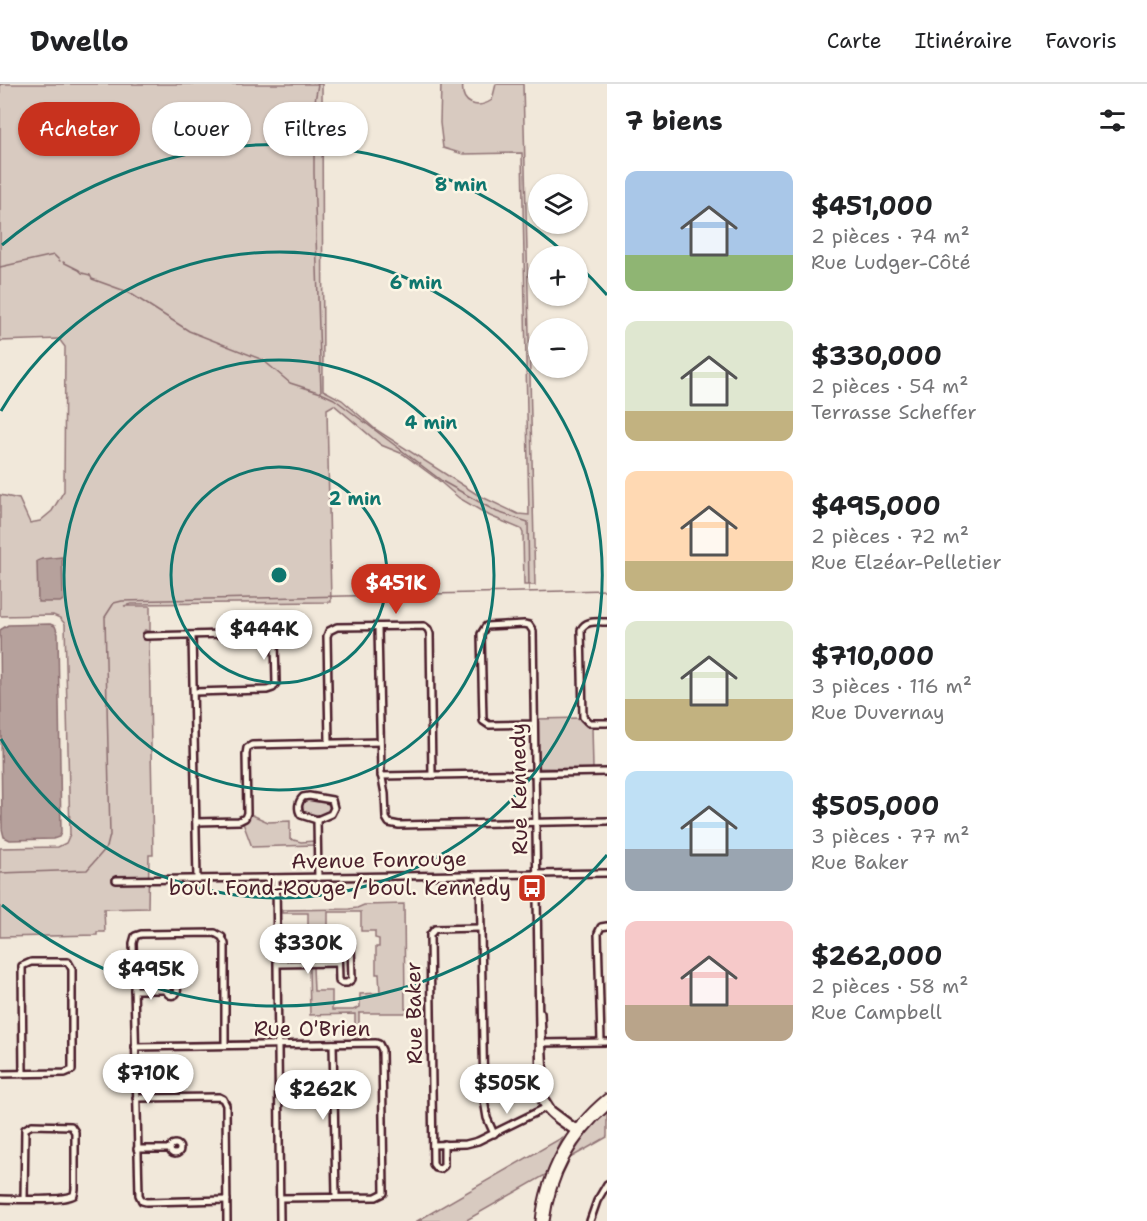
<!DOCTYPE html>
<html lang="fr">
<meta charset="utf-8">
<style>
body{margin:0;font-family:"Shantell Sans",sans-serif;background:#f2f2f2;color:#202124;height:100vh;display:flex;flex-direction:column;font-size:22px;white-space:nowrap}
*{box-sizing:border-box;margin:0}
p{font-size:20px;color:#757577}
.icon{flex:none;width:33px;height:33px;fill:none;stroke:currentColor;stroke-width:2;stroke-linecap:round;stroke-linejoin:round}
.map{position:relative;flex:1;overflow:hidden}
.panel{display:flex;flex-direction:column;background:#fff;width:540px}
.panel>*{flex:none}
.guide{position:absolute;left:18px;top:18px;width:498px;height:54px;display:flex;gap:12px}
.tools{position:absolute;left:528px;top:90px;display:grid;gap:12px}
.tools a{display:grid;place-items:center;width:60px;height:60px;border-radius:50%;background:#fff;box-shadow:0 2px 4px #0004;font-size:30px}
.price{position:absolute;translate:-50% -51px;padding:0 14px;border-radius:21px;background:#fff;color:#222;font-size:20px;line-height:39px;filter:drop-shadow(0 2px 3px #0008)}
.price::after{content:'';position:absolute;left:50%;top:36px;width:18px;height:14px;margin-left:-9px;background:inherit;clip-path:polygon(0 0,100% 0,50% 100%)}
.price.selected{background:#c8321e;color:#fff}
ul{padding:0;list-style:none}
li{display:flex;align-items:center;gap:18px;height:150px;padding:0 18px}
li span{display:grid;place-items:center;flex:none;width:168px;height:120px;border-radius:12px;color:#555}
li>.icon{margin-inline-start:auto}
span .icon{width:72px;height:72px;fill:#fffc;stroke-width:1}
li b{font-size:26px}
h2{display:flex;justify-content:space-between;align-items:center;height:72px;padding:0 18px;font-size:26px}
.tag{padding:0 21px;border-radius:27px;background:#fff;box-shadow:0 2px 4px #0004;font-size:21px;line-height:54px}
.tag.selected{background:#c8321e;color:#fff}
header{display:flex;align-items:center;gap:36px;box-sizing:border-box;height:84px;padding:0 30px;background:#fff;border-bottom:2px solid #e0e0e0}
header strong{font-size:28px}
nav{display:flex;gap:33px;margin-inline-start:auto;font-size:21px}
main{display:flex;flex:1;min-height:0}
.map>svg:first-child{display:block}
.green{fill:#d8cac0;stroke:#917476;stroke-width:1.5}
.water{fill:#b6a19c;stroke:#8b6d6f;stroke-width:1.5}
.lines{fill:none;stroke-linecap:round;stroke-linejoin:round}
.stream{stroke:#8b6d6f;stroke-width:1.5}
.minor-casing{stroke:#4a1f2b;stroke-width:10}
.major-casing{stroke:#4a1f2b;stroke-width:11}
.minor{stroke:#fcf5e5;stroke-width:5}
.major{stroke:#fcf5e5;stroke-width:7}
.ring{fill:none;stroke:#0f766e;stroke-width:3}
.labels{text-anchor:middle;stroke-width:5;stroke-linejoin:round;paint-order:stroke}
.street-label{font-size:21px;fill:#4a1f2b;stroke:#fcf5e5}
.poi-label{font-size:21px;fill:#4a1f2b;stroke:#fcf5e5;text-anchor:end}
.centre{fill:#0f766e;stroke:#fcf5e5;stroke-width:3}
.ring-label{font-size:18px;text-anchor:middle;font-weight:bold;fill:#0f766e;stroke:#fcf5e5;stroke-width:5;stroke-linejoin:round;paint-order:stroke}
</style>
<header>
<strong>Dwello</strong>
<nav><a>Carte</a><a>Itinéraire</a><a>Favoris</a></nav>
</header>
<main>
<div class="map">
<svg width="607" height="1137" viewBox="0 0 607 1137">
<rect width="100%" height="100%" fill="#f1e8da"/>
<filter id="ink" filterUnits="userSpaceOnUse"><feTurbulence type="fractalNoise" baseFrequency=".0167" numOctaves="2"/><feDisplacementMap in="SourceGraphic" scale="12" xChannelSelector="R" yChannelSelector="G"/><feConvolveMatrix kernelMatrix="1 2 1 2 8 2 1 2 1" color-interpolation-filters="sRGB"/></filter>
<g filter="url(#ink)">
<g class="green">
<path d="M0,0h322l1,306 19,10 33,29 103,66 40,19 11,1 -7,-362 -59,1 -20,-6 -3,-25 1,-39h22c-3,20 14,26 29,16l4,-16h27l12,501h-11l-1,-52 -2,-4 -31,-13 -31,-18 -22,-19 -34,-25 -22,-9 -47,-40 -7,4 4,193 -200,2 -7,2h26v26l-5,-2 -3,4 1,6h6l4,215h-4l-1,53 -44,1 1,23h-8v3l-97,2v-89l58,-1 8,-4 4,-9 -5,-210 -5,-6 -7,-3 -53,1v-121l19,4 11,24 10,-2 12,-10 12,-20 1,-144 -6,-8 -59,2z"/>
<polygon points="580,634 584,640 592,642 593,685 539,684 537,635"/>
<polygon points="304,716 325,717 329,721 330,727 322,731 306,730 301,724 302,717"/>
<polygon points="250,730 268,738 290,737 290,755 301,758 314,757 314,761 252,763 243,739"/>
<polygon points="404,820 405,925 428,925 428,929 359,929 359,956 355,956 355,930 310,931 309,883 313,883 314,907 332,907 332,926 353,926 360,923 360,910 380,909 379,890 376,890 376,863 379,863 379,855 375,854 375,847 361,847 361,828 328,828 328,843 308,843 308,829 282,829 282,826 349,825 357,824 364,821"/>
<polygon points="607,1027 607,1053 570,1074 591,1043"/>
<polygon points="563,1053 547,1090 465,1137 417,1137"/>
</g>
<g class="water">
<polygon points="62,473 63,516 60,518 38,518 37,477 42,475"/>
<polygon points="50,540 55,542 58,550 61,749 59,753 53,755 10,756 4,753 2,745 0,546 8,541"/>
</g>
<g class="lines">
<g class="stream">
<polyline points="318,0 314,23 314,89 321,308"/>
<polyline points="63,178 79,186 82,189 90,191 92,195 128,208 189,247 263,276 290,299 321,309 334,315 442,397 497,428 528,438 529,506"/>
<polyline points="0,183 54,171 60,177"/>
<polyline points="0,789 87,786 107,763 110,751 105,533 114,519 122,517 607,506"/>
</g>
<g class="minor-casing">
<g id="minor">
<path d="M607,538c-10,0 -22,-2 -26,8l2,87 6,6h18"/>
<polyline points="378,543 381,689 385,710 386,734 389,739 399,741 607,737"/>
<polyline points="192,551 197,795"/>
<polyline points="146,552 266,549 273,552 275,558 276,599 273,604 267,606 194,608"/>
<path d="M534,640l-45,1 -6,-4 -2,-87 5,-8 38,-2 5,1 4,6 7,464c3,19 23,28 38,39"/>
<polyline points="329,658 327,552 329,547 337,543 424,542 428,545 430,550 432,691"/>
<polyline points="381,692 607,688"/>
<path d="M309,712l23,4 2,8 -3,6 -14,6 -16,-5c-4,-6 -3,-13 2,-18z"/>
<polyline points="317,736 318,794"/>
<polyline points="196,738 239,737 245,734 247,729 246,670 247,664 252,661 380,658"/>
<polyline points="480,791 484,1016 487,1034 494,1050"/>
<polyline points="276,794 280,1137"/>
<polyline points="116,796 607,789"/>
<polygon points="343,857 349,857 351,861 352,895 347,899 342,899 339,897 338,860"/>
<polyline points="278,880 338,879"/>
<circle cx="172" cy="906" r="5.5"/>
<polyline points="134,906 167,906"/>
<polyline points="541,929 545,1015 552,1026 580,1047"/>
<polyline points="601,957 598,849 601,843 607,842"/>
<polyline points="540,959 607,958"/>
<polyline points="333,960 336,1113"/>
<polyline points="225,961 225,860 222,853 215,849 141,850 135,852 133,859 139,1111 142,1117 146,1118 227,1116"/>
<polyline points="135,963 376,959 379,960 382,966 384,1109 376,1113 280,1114"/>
<polyline points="0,990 65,989 72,986 72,885 68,878 31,878 22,882 23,990"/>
<polyline points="136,1014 219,1013 223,1015 226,1021 227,1137"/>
<circle cx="175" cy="1065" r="5"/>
<polyline points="444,1060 444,1082 440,1085 436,1084 433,1080 430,851 435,845 480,844"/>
<polyline points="433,1061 466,1060 478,1057 547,1023"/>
<polyline points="137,1065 170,1065"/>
<path d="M0,1115c16,0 62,3 74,-4l1,-6v-57l-4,-6 -39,-1 -7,4 -1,70"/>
<polyline points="590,1137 597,1117 607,1100"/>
</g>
</g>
<g class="major-casing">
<g id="major">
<path d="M540,1137c5,-48 29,-92 67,-123"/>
<path d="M545,1137c6,-45 27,-85 62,-115"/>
</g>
</g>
<use href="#minor" class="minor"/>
<use href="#major" class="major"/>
</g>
</g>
<g class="ring">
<circle cx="279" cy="491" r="108"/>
<circle cx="279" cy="491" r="215"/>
<path d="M1 327A323 323 0 1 1 1 655"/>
<path d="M607 771A431 431 0 0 1 2 821M2 161A431 431 0 0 1 567 171M578 181A431 431 0 0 1 607 211"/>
</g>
<defs>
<g id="bus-square" transform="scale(1.5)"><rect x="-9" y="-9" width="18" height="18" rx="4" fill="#c8321e" stroke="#fcf5e5"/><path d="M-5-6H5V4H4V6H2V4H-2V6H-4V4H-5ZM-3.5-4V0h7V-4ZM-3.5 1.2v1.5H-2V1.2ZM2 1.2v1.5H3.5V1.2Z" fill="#fff"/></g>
</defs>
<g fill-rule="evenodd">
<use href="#bus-square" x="532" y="804"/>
</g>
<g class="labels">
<g class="street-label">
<text transform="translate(519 705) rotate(-91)" y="7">Rue Kennedy</text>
<text transform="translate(379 776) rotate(-1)" y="7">Avenue Fonrouge</text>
<text transform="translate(414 929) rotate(-91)" y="7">Rue Baker</text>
<text x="312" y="952">Rue O'Brien</text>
</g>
<g class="poi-label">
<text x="511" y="811">boul. Fond-Rouge / boul. Kennedy</text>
</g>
</g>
<circle cx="279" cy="491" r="9" class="centre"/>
<g class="ring-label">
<text x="461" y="107">8 min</text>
<text x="416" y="205">6 min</text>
<text x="431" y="345">4 min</text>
<text x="355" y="421">2 min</text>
</g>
</svg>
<div class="tools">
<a><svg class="icon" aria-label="layers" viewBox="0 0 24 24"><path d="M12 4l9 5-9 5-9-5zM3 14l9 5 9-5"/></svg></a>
<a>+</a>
<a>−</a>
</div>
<b class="price selected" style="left:396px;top:531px">$451K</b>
<b class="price" style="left:264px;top:577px">$444K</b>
<b class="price" style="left:308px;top:891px">$330K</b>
<b class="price" style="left:151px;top:917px">$495K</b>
<b class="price" style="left:148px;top:1021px">$710K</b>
<b class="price" style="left:507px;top:1031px">$505K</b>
<b class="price" style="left:323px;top:1037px">$262K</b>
<div class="guide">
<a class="tag selected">Acheter</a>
<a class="tag">Louer</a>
<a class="tag">Filtres</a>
</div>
</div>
<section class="panel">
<h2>7 biens<svg class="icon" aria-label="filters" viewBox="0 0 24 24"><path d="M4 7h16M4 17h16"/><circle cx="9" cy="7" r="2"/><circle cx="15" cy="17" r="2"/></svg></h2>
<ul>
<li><span style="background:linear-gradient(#a9c7e8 70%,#8fb573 0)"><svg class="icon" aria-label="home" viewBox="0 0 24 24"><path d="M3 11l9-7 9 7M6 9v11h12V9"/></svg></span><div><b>$451,000</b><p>2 pièces · 74 m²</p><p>Rue Ludger-Côté</p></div></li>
<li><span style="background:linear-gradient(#dfe7d0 75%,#c2b280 0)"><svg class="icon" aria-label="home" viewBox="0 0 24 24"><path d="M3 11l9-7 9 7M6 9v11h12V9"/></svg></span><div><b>$330,000</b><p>2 pièces · 54 m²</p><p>Terrasse Scheffer</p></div></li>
<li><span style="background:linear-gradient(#ffd9b3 75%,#c2b280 0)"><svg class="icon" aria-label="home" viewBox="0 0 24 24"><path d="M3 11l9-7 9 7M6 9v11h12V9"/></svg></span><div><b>$495,000</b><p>2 pièces · 72 m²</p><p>Rue Elzéar-Pelletier</p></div></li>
<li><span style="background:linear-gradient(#dfe7d0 65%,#c2b280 0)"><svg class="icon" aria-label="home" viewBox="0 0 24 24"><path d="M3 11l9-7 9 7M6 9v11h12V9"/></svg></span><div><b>$710,000</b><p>3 pièces · 116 m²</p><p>Rue Duvernay</p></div></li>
<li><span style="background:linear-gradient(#bfe0f5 65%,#9aa5b1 0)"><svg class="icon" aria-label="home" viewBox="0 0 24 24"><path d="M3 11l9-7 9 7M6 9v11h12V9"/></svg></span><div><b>$505,000</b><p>3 pièces · 77 m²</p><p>Rue Baker</p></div></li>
<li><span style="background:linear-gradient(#f6c9c9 70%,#b9a48a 0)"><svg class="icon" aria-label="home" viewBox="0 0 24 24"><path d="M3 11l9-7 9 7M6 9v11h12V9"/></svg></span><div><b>$262,000</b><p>2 pièces · 58 m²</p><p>Rue Campbell</p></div></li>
</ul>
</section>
</main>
